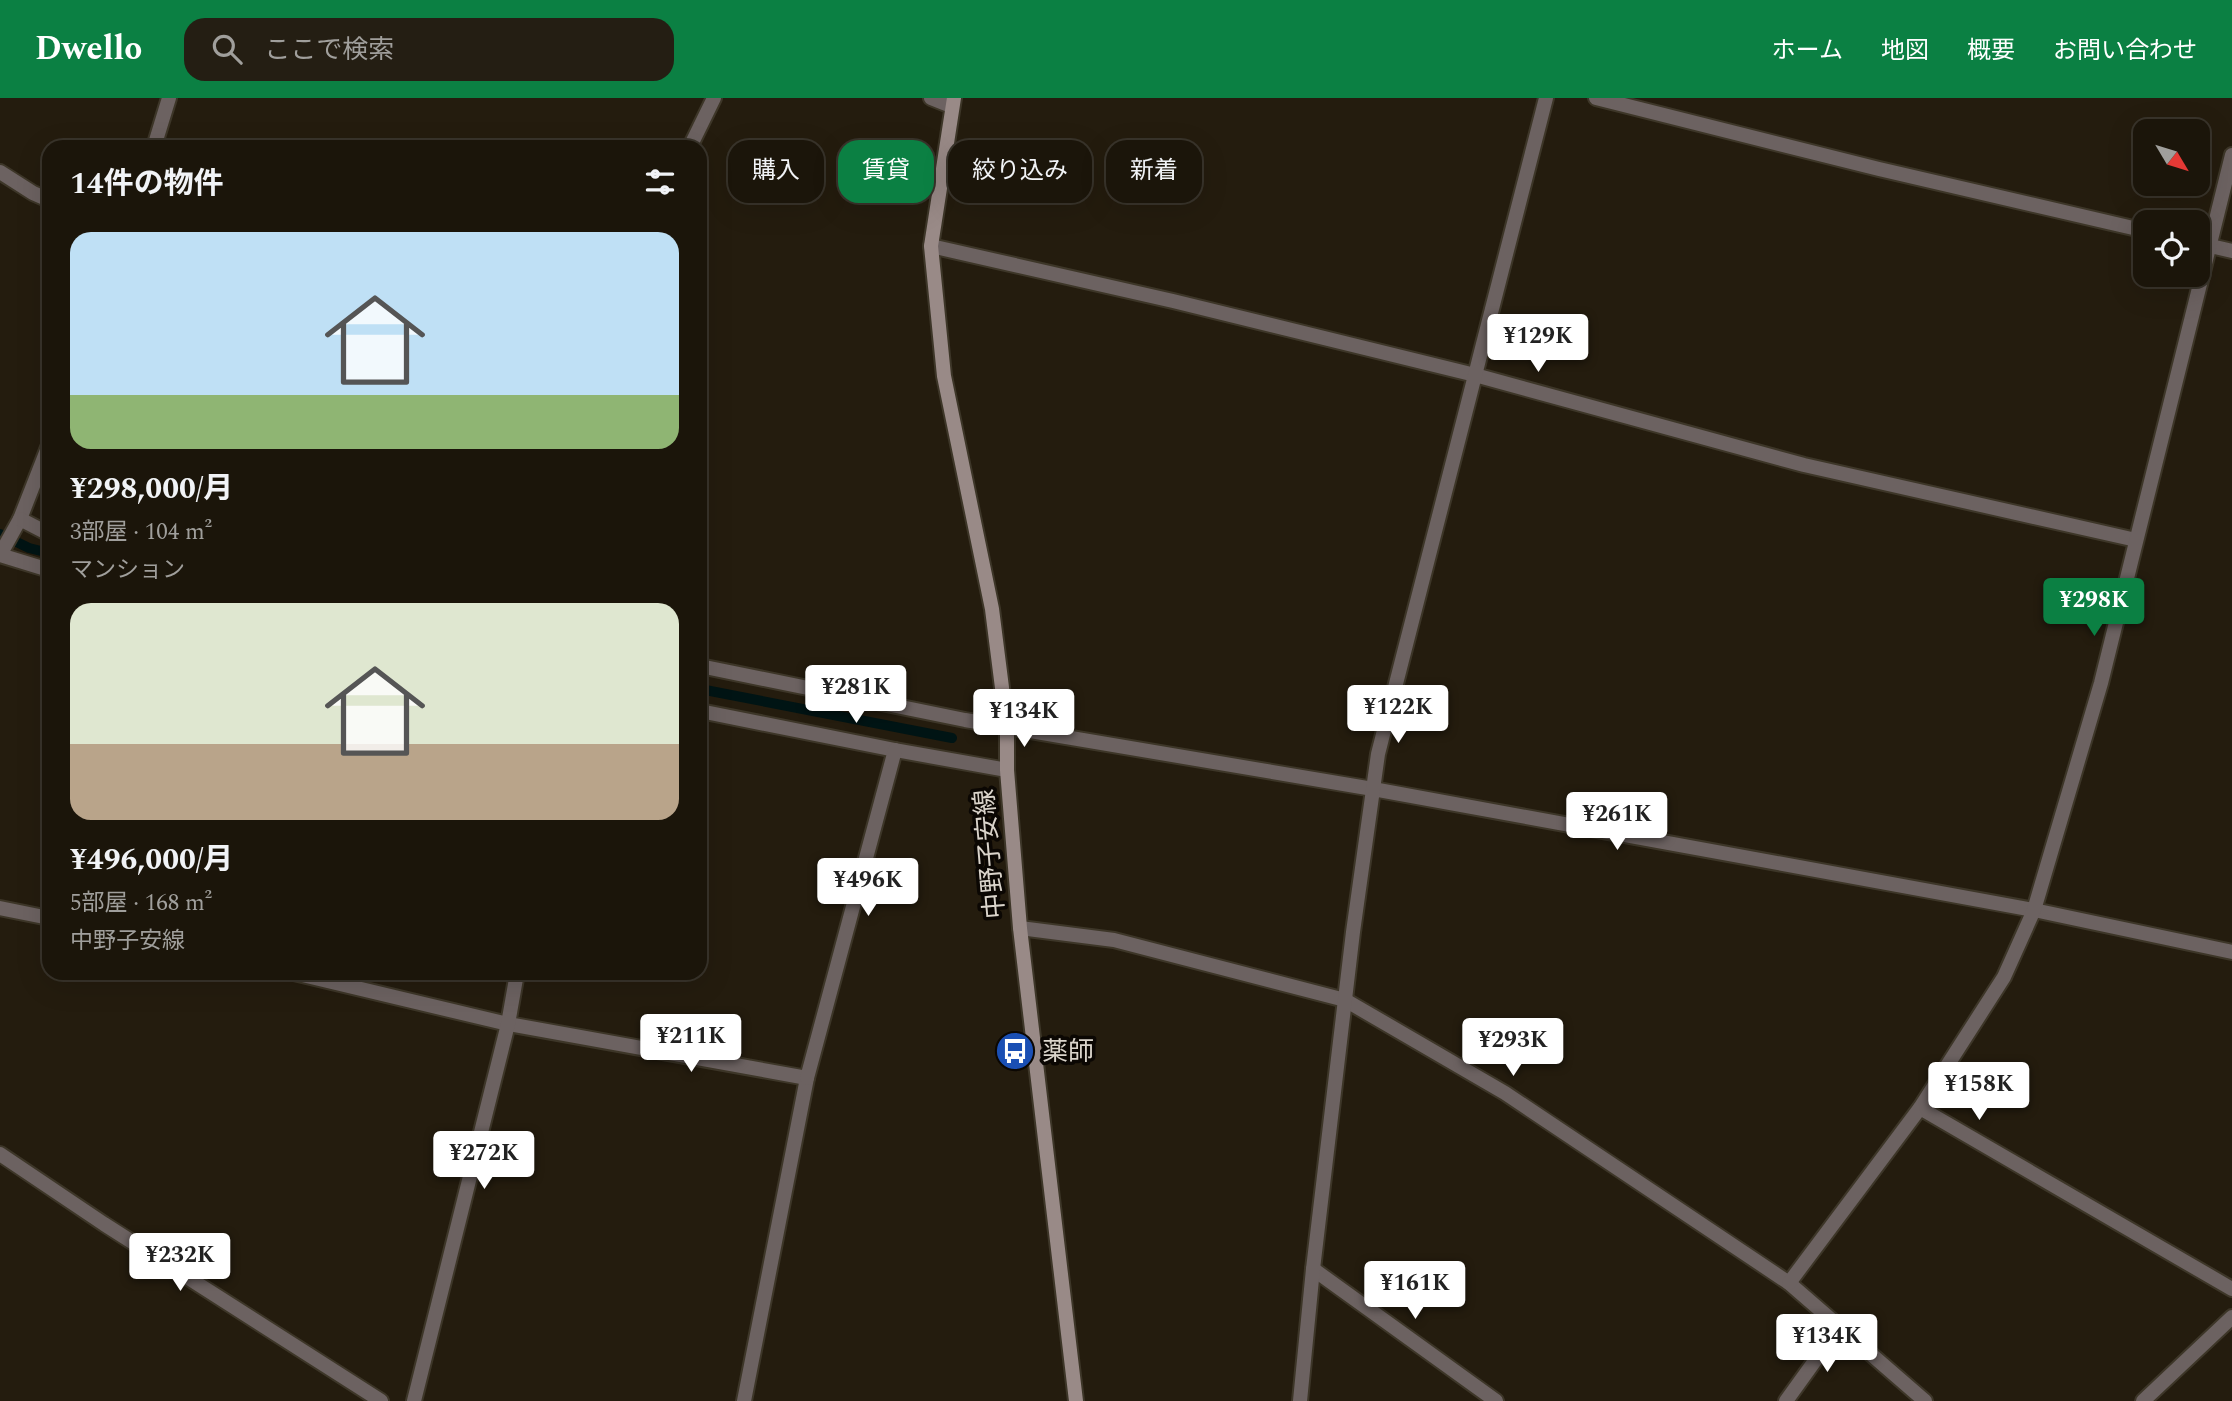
<!DOCTYPE html>
<html lang="ja">
<meta charset="utf-8">
<style>
body{margin:0;font-family:Spectral,"Noto Sans JP",serif;background:#241e13;color:#f1f3f6;height:100vh;display:flex;flex-direction:column;font-size:26px;white-space:nowrap}
*{box-sizing:border-box;margin:0}
p{font-size:23px;color:#a09f9c}
.icon{flex:none;width:38px;height:38px;fill:none;stroke:currentColor;stroke-width:2;stroke-linecap:round;stroke-linejoin:round}
.map{position:relative;flex:1;overflow:hidden}
.sheet{position:absolute;left:42px;top:42px;width:665px;height:840px;display:flex;flex-direction:column;background:#1b150a;border-radius:21px;box-shadow:0 7px 28px #0002,0 0 0 2px #39342b}
.sheet>*{flex:none}
.top-card{position:absolute;left:728px;top:42px;width:665px;height:63px;display:flex;gap:14px}
.needle{width:46px;rotate:128deg}
.buttons{position:absolute;left:2133px;top:21px;display:grid;gap:14px}
.buttons a{display:grid;place-items:center;width:77px;height:77px;border-radius:14px;background:#1b150a;box-shadow:0 7px 28px #0002,0 0 0 2px #39342b;font-size:35px}
.price{position:absolute;translate:-50% -60px;padding:0 16px;border-radius:7px;background:#fff;color:#222;font-size:23px;line-height:46px;filter:drop-shadow(0 2px 4px #0008)}
.price::after{content:'';position:absolute;left:50%;top:42px;width:21px;height:16px;margin-left:-10px;background:inherit;clip-path:polygon(0 0,100% 0,50% 100%)}
.price.on{background:#0b8043;color:#fff}
ul{padding:0;list-style:none}
li{display:grid;align-content:center;gap:14px;height:371px;padding:0 28px}
li span{display:grid;place-items:center;height:217px;border-radius:21px;color:#555}
li>.icon{margin-inline-start:auto}
span .icon{width:126px;height:126px;fill:#fffc;stroke-width:1}
li b{font-size:30px}
h2{display:flex;justify-content:space-between;align-items:center;height:84px;padding:0 28px;font-size:30px}
.tag{padding:0 24px;border-radius:21px;background:#1b150a;box-shadow:0 7px 28px #0002,0 0 0 2px #39342b;font-size:24px;line-height:63px}
.tag.on{background:#0b8043;color:#fff}
header{display:flex;align-items:center;gap:42px;box-sizing:border-box;height:98px;padding:0 35px;background:#0b8043;color:#fff}
header strong{font-size:33px}
nav{display:flex;gap:38px;margin-inline-start:auto;font-size:24px}
.search{width:490px;height:63px;background:#241e13;display:flex;align-items:center;gap:18px;box-sizing:border-box;padding:0 24px;border-radius:21px;color:#a09f9c;font-size:26px}
.map>svg:first-child{display:block}
.lines{fill:none;stroke-linecap:round;stroke-linejoin:round}
.stream{stroke:#001414;stroke-width:10}
.minor-casing{stroke:#3d3628;stroke-width:18}
.tertiary-casing{stroke:#3d3628;stroke-width:18}
.secondary-casing{stroke:#3d3628;stroke-width:18}
.minor{stroke:#6c6261;stroke-width:14}
.tertiary{stroke:#6c6261;stroke-width:14}
.secondary{stroke:#998a87;stroke-width:14}
.labels{text-anchor:middle;stroke-width:7;stroke-linejoin:round;paint-order:stroke}
.street-label{font-size:26px;fill:#dad4cb;stroke:#0b0703}
.poi-label{font-size:26px;fill:#dad4cb;stroke:#0b0703;text-anchor:start}
</style>
<header>
<strong>Dwello</strong>
<div class="search"><svg class="icon" aria-label="search" viewBox="0 0 24 24"><circle cx="10" cy="10" r="6"/><path d="M15 15l6 6"/></svg>ここで検索</div>
<nav><a>ホーム</a><a>地図</a><a>概要</a><a>お問い合わせ</a></nav>
</header>
<div class="map">
<svg width="2232" height="1303" viewBox="0 0 2232 1303">
<rect width="100%" height="100%" fill="#241c0e"/>
<g class="lines">
<g class="stream">
<polyline points="0,436 29,450 49,455"/>
<polyline points="700,591 952,640"/>
</g>
<g class="minor-casing">
<g id="minor">
<polyline points="931,0 951,8"/>
<polyline points="1596,0 1879,71 2146,133"/>
<polyline points="154,49 169,0"/>
<polyline points="690,49 714,0"/>
<polyline points="0,74 33,95 49,102"/>
<polyline points="2198,145 2232,153"/>
<polyline points="931,148 1173,203 1475,277 1804,367 2136,442"/>
<polyline points="49,347 20,421 0,457 49,472"/>
<polyline points="20,421 49,436"/>
<polyline points="700,568 965,622 1373,691 2034,812 2232,854"/>
<polyline points="700,613 895,652 1007,672"/>
<polyline points="0,810 49,820"/>
<polyline points="1020,830 1114,842 1345,902 1505,995 1789,1185 1925,1303"/>
<polyline points="294,875 508,926 807,980 744,1303"/>
<polyline points="807,980 895,652"/>
<polyline points="1920,1010 2004,879 2034,812 2101,585 2232,57"/>
<polyline points="1313,1171 1496,1303"/>
<polyline points="1789,1185 1920,1010 2232,1191"/>
<polyline points="414,1303 508,926 517,875"/>
<polyline points="1300,1303 1313,1171 1353,834 1378,656 1546,0"/>
<polyline points="1786,1303 1840,1228"/>
<polyline points="2143,1303 2232,1219"/>
</g>
</g>
<g class="tertiary-casing">
<polyline id="tertiary" points="0,1056 104,1126 381,1303"/>
</g>
<g class="secondary-casing">
<polyline id="secondary" points="954,0 931,148 944,278 992,511 1007,629 1007,672 1020,830 1076,1303"/>
</g>
<use href="#minor" class="minor"/>
<use href="#tertiary" class="tertiary"/>
<use href="#secondary" class="secondary"/>
</g>
<defs>
<g id="bus-disc" transform="scale(2.0125)"><circle r="9.5" fill="#1a4fb4" stroke="#0b0703"/><path d="M-5-6H5V4H4V6H2V4H-2V6H-4V4H-5ZM-3.5-4V0h7V-4ZM-3.5 1.2v1.5H-2V1.2ZM2 1.2v1.5H3.5V1.2Z" fill="#fff"/></g>
</defs>
<g fill-rule="evenodd">
<use href="#bus-disc" x="1015" y="953"/>
</g>
<g class="labels">
<g class="street-label">
<text transform="translate(989 756) rotate(-95)" y="9">中野子安線</text>
</g>
<g class="poi-label">
<text x="1042" y="962">薬師</text>
</g>
</g>
</svg>
<div class="buttons">
<a><svg class="needle" viewBox="-14 -14 28 28"><path d="M0-13l5 13h-10z" fill="#e53935"/><path d="M0 13l5-13h-10z" fill="#a09f9c"/></svg></a>
<a><svg class="icon" aria-label="locate" viewBox="0 0 24 24"><circle cx="12" cy="12" r="6"/><path d="M12 2v4M12 18v4M2 12h4M18 12h4"/></svg></a>
</div>
<b class="price" style="left:1538px;top:276px">¥129K</b>
<b class="price on" style="left:2094px;top:540px">¥298K</b>
<b class="price" style="left:856px;top:627px">¥281K</b>
<b class="price" style="left:1398px;top:647px">¥122K</b>
<b class="price" style="left:1024px;top:651px">¥134K</b>
<b class="price" style="left:1617px;top:754px">¥261K</b>
<b class="price" style="left:868px;top:820px">¥496K</b>
<b class="price" style="left:691px;top:976px">¥211K</b>
<b class="price" style="left:1513px;top:980px">¥293K</b>
<b class="price" style="left:1979px;top:1024px">¥158K</b>
<b class="price" style="left:484px;top:1093px">¥272K</b>
<b class="price" style="left:180px;top:1195px">¥232K</b>
<b class="price" style="left:1415px;top:1223px">¥161K</b>
<b class="price" style="left:1827px;top:1276px">¥134K</b>
<div class="top-card">
<a class="tag">購入</a>
<a class="tag on">賃貸</a>
<a class="tag">絞り込み</a>
<a class="tag">新着</a>
</div>
<section class="sheet">
<h2>14件の物件<svg class="icon" aria-label="filters" viewBox="0 0 24 24"><path d="M4 7h16M4 17h16"/><circle cx="9" cy="7" r="2"/><circle cx="15" cy="17" r="2"/></svg></h2>
<ul>
<li><span style="background:linear-gradient(#bfe0f5 75%,#8fb573 0)"><svg class="icon" aria-label="home" viewBox="0 0 24 24"><path d="M3 11l9-7 9 7M6 9v11h12V9"/></svg></span><div><b>¥298,000/月</b><p>3部屋 · 104 m²</p><p>マンション</p></div></li>
<li><span style="background:linear-gradient(#dfe7d0 65%,#b9a48a 0)"><svg class="icon" aria-label="home" viewBox="0 0 24 24"><path d="M3 11l9-7 9 7M6 9v11h12V9"/></svg></span><div><b>¥496,000/月</b><p>5部屋 · 168 m²</p><p>中野子安線</p></div></li>
</ul>
</section>
</div>
